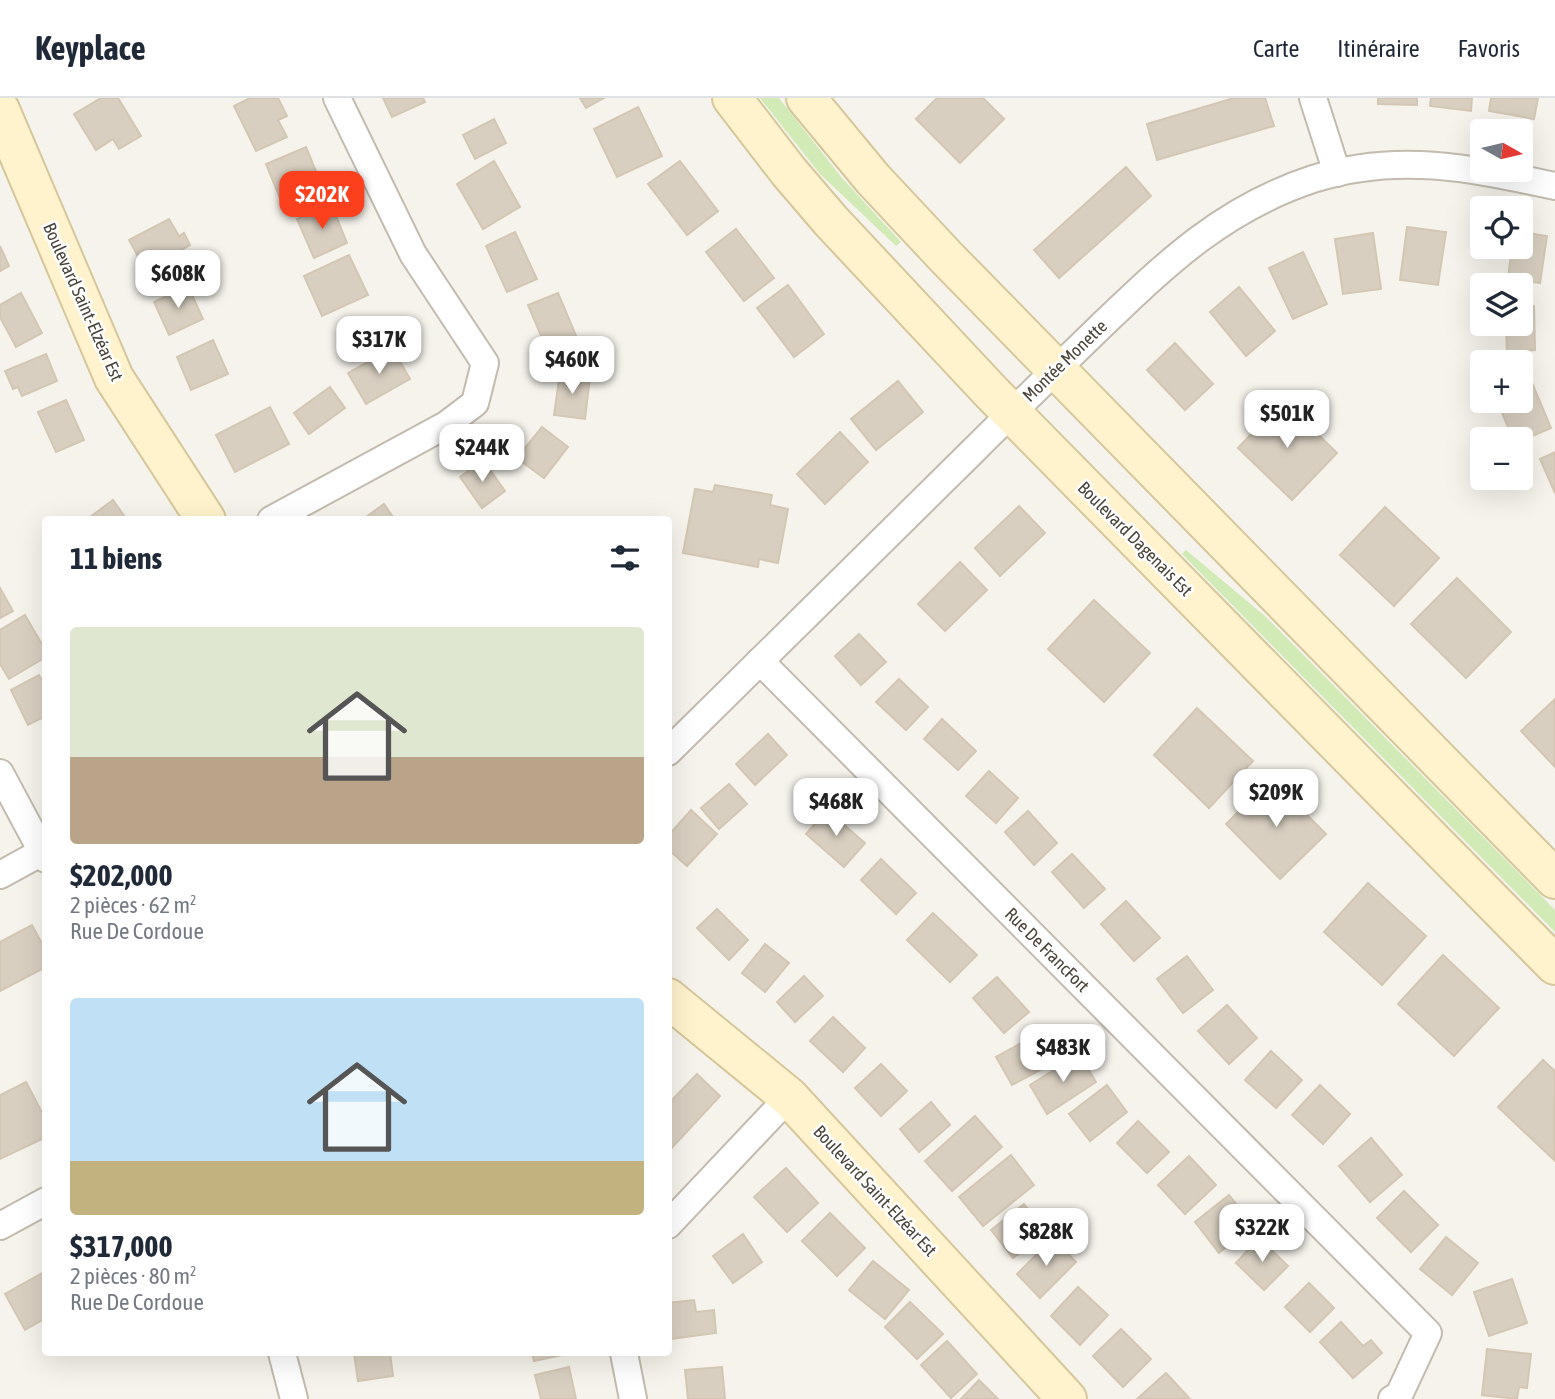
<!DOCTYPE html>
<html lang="fr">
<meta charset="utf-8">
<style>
body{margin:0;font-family:"Asap Condensed",sans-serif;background:#f2f2f3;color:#1f2937;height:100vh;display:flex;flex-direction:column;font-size:26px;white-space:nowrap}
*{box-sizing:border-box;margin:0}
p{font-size:23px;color:#747a83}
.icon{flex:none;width:38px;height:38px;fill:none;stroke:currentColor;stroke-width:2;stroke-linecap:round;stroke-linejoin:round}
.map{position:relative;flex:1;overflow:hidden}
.sheet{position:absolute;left:42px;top:418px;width:630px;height:840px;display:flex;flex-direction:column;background:#fff;border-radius:7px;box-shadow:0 7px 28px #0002}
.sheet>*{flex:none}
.needle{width:46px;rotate:98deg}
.tools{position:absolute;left:1470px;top:21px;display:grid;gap:14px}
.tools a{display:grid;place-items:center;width:63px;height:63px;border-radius:7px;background:#fff;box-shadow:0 7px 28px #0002;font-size:35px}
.price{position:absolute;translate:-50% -60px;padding:0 16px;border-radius:14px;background:#fff;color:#222;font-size:23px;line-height:46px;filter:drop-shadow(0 2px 4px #0008)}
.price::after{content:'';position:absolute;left:50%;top:42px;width:21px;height:16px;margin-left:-10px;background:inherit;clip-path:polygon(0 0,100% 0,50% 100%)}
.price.active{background:#fc3f1d;color:#fff}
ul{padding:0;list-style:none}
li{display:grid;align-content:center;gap:14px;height:371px;padding:0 28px}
li span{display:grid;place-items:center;height:217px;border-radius:7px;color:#555}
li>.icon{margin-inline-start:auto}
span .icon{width:126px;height:126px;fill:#fffc;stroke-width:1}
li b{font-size:30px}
h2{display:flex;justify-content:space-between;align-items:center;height:84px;padding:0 28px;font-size:30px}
header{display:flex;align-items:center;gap:42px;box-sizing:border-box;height:98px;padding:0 35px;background:#fff;border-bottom:2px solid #e0e1e3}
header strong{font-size:33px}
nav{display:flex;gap:38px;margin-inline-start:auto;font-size:24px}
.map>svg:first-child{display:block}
.green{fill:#d2eab5}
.building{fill:#d8cfc1;stroke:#d3c7b4;stroke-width:2}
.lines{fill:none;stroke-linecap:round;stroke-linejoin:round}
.street-casing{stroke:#c2bbae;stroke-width:30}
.secondary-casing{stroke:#d6c79b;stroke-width:42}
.street{stroke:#fff;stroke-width:26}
.secondary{stroke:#fff3cd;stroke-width:38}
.labels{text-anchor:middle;stroke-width:5;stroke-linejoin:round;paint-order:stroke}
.street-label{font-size:18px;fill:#4b4439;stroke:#fff}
</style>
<header>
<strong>Keyplace</strong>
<nav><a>Carte</a><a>Itinéraire</a><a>Favoris</a></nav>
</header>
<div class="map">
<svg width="1555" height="1301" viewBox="0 0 1555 1301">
<rect width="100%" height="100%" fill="#f6f3ec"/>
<g class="green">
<polygon points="760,0 779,0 842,80 901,144 896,148 820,76"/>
<polygon points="1186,452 1266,519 1555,812 1555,834 1182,456"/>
</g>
<g class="building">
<polygon points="101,0 118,0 141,38 119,51 113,41 96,52 74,16"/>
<polygon points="250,0 278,0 287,18 278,22 287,39 256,53 234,8"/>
<polygon points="383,0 423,0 425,4 392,19"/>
<polygon points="580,0 604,0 586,10"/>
<polygon points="937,0 983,0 1004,21 960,65 916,21"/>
<polygon points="1234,0 1265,0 1274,28 1157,62 1147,26"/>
<polygon points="1378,0 1417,0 1417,7 1378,6"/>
<polygon points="1431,0 1472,0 1471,13 1430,8"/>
<polygon points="1491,0 1538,0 1534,21 1489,13"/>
<polygon points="638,9 662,58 617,79 594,31"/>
<polygon points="494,21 506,45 475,61 463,37"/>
<polygon points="306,49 324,93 284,110 266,66"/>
<polygon points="494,63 520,109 483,131 457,86"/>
<polygon points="680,63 718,113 687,137 648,86"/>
<polygon points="1126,69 1151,98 1059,180 1034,152"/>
<polygon points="331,106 347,145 314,160 297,121"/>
<polygon points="169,121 179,138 184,135 190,147 179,153 185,164 151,182 129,142"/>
<polygon points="1407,129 1446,134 1438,187 1400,182"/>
<polygon points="736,131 774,180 744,203 706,154"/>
<polygon points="515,134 537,181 507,194 486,148"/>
<polygon points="1521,134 1547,138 1540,185 1508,180 1512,149 1521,149"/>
<polygon points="1373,135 1381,191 1343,196 1335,141"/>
<polygon points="0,148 9,168 0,173"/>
<polygon points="1303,154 1327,206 1293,221 1269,170"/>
<polygon points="349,157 368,197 322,218 304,178"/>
<polygon points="788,187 824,236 794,259 757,210"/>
<polygon points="188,188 203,221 169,237 154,204"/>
<polygon points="1239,189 1275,233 1246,258 1210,214"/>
<polygon points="21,195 42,235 16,249 0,219 0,207"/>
<polygon points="558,195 577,240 547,252 528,207"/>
<polygon points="1534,208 1535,252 1507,254 1506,226 1521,226 1521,209"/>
<polygon points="213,242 228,276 191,292 177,259"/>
<polygon points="1175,245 1213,286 1185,312 1147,272"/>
<polygon points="392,250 410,281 366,306 348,275"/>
<polygon points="46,256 57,283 22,298 18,289 13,291 5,273"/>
<polygon points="1527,273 1551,330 1521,343 1513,341 1497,303 1521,303 1521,276"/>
<polygon points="560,275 590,279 585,321 554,317"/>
<polygon points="898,283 923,314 876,352 851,321"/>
<polygon points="330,289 345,310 309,336 294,315"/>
<polygon points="66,302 84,342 56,354 38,314"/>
<polygon points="1283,302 1337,355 1292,402 1238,350"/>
<polygon points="270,309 289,346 235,374 216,337"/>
<polygon points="542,329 568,349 544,380 517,360"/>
<polygon points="840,334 868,364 825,406 797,376"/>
<polygon points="1555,354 1555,395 1540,361"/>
<polygon points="483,362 505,393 482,410 460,379"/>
<polygon points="715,387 772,397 770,407 788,411 778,465 759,461 758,469 683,455 695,391 713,394"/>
<polygon points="113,402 127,422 86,422"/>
<polygon points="384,406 395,422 362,422"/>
<polygon points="1019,408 1045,435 1000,478 975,450"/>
<polygon points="1385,409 1439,460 1394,508 1340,457"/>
<polygon points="960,464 987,492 945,533 918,506"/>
<polygon points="1457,480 1511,534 1466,580 1411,526"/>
<polygon points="0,490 13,513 0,520"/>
<polygon points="1094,502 1150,555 1104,604 1048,551"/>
<polygon points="25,517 46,553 46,559 9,581 0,566 0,532"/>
<polygon points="859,536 886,564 861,587 835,558"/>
<polygon points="39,577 46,590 46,618 28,627 11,592"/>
<polygon points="899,581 928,609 906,632 876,604"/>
<polygon points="1555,601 1555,669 1521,633"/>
<polygon points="1197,610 1253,663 1209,710 1154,657"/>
<polygon points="942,621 976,653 958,672 924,641"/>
<polygon points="768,636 787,657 755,687 736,666"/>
<polygon points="989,673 1018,700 996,725 966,698"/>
<polygon points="1271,681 1326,736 1280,781 1226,726"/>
<polygon points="729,686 747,706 719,731 701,710"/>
<polygon points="691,712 717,736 687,768 668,751 668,738"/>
<polygon points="827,712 865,745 844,769 806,736"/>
<polygon points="1028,713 1057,745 1034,767 1005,734"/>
<polygon points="1072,756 1105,791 1084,810 1052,774"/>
<polygon points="881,761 916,795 896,816 861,782"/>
<polygon points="1368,785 1426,838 1382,887 1324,834"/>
<polygon points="1126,803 1160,840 1134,863 1101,826"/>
<polygon points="717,811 748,842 729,862 697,830"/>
<polygon points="933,815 977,857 950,884 907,842"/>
<polygon points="32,827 46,853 46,869 0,893 0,844"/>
<polygon points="765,846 789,865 765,894 742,875"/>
<polygon points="1443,857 1499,910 1454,958 1398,906"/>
<polygon points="1187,858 1213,892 1183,915 1157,881"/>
<polygon points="804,878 823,898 795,924 777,904"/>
<polygon points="997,879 1029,914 1004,935 973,900"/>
<polygon points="1227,907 1257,940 1229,966 1198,933"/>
<polygon points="833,919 865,950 843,974 810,943"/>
<polygon points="1050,929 1066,958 1012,987 996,959"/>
<polygon points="1271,953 1302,982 1276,1010 1245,982"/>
<polygon points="1079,956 1096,984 1047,1016 1030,987"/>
<polygon points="1543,962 1555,973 1554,1062 1498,1009"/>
<polygon points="881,966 907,993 881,1018 855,990"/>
<polygon points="697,976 720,998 668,1054 668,998 672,1002"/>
<polygon points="26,984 46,1022 46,1039 0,1061 0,997"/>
<polygon points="1107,987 1127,1014 1090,1043 1069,1016"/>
<polygon points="1320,987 1350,1016 1323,1046 1292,1017"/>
<polygon points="931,1004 950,1027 919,1054 900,1031"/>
<polygon points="975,1018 1002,1049 952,1093 925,1063"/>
<polygon points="1138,1023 1169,1054 1147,1075 1117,1045"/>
<polygon points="1371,1040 1402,1077 1370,1104 1339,1068"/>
<polygon points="1011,1057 1034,1087 983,1128 959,1099"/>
<polygon points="1189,1058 1216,1087 1185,1116 1158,1087"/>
<polygon points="786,1070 818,1105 787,1134 754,1099"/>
<polygon points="1404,1093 1438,1127 1411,1154 1377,1120"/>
<polygon points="1229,1097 1253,1127 1219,1155 1195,1124"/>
<polygon points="1024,1106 1046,1134 1013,1160 991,1132"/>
<polygon points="830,1115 865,1150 837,1178 802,1143"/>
<polygon points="743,1136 762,1164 733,1185 713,1158"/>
<polygon points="1446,1139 1478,1165 1452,1197 1420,1171"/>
<polygon points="1053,1140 1076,1164 1040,1200 1017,1176"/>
<polygon points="1259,1140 1288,1168 1264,1192 1236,1165"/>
<polygon points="873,1163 909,1192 885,1221 849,1192"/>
<polygon points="46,1173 46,1220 25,1232 5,1196"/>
<polygon points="1512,1181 1527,1225 1489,1238 1474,1194"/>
<polygon points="1309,1185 1334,1210 1310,1234 1285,1209"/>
<polygon points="1078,1189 1108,1217 1080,1247 1051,1218"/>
<polygon points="694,1202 696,1214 714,1212 716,1235 670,1241 668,1205"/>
<polygon points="910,1204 943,1236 917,1261 885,1229"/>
<polygon points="1341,1224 1363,1248 1371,1242 1382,1255 1353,1280 1320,1244"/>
<polygon points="1121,1231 1151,1261 1123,1289 1093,1258"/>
<polygon points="947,1243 977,1276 951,1300 921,1267"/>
<polygon points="1487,1251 1531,1256 1527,1290 1519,1289 1517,1301 1482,1297"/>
<polygon points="354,1255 390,1255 393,1278 358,1283"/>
<polygon points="532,1255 567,1255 567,1256 534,1263"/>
<polygon points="569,1269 576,1301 541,1301 535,1277"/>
<polygon points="722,1269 725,1301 688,1301 685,1272"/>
<polygon points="1166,1275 1190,1301 1137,1301"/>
<polygon points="979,1282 998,1301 961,1301"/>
</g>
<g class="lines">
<g class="street-casing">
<g id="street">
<polyline points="1313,0 1337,75"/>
<polyline points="271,422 446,327 475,305 485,265 413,156 337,0"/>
<polyline points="760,563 1428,1235 1399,1297 1392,1301"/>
<path d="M668,654c102,-101 205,-202 307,-303 41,-41 83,-81 124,-121 67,-64 123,-119 214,-149 84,-27 158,-11 242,7"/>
<polyline points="0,675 46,761"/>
<polyline points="0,777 42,754"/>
<polyline points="668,1127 789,999"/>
<polyline points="0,1128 46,1103"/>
<polyline points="282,1255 294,1301"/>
<polyline points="624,1255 633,1301"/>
</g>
</g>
<g class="secondary-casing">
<g id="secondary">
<polyline points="732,0 789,74 831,123 992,295 1555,867"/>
<polyline points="806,0 873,81 947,160 1555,781"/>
<polyline points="0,12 114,280 206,422"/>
<polyline points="668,900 789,999 1067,1301"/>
</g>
</g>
<use href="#street" class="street"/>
<use href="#secondary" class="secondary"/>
</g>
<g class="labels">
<g class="street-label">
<text transform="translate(83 204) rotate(66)" y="6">Boulevard Saint-Elzéar Est</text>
<text transform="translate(1065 263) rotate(-44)" y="6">Montée Monette</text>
<text transform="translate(1135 441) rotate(45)" y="6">Boulevard Dagenais Est</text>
<text transform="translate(1047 852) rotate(45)" y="6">Rue De FrancFort</text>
<text transform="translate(875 1093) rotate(47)" y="6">Boulevard Saint-Elzéar Est</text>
</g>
</g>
</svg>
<div class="tools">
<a><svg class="needle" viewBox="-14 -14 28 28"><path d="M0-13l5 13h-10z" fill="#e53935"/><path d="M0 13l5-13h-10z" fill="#747a83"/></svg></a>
<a><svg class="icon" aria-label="locate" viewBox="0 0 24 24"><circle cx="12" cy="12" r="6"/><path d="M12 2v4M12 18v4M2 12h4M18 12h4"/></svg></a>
<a><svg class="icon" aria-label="layers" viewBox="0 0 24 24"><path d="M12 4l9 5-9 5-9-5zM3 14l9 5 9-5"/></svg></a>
<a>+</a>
<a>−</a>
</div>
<b class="price active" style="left:322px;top:133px">$202K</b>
<b class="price" style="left:178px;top:212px">$608K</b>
<b class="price" style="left:379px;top:278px">$317K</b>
<b class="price" style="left:572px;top:298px">$460K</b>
<b class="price" style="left:1287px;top:352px">$501K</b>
<b class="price" style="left:482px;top:386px">$244K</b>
<b class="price" style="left:1276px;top:731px">$209K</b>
<b class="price" style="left:836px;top:740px">$468K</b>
<b class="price" style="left:1063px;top:986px">$483K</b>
<b class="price" style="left:1262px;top:1166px">$322K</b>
<b class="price" style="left:1046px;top:1170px">$828K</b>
<section class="sheet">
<h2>11 biens<svg class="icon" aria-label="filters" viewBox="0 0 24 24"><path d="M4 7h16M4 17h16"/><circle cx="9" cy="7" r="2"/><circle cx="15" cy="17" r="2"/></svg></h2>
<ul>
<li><span style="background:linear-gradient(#dfe7d0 60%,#b9a48a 0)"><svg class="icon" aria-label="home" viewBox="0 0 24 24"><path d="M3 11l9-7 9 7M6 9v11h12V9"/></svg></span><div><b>$202,000</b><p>2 pièces · 62 m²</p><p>Rue De Cordoue</p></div></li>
<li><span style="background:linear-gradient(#bfe0f5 75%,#c2b280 0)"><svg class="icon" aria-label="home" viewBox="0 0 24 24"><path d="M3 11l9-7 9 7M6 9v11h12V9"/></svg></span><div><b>$317,000</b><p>2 pièces · 80 m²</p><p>Rue De Cordoue</p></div></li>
</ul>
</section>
</div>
